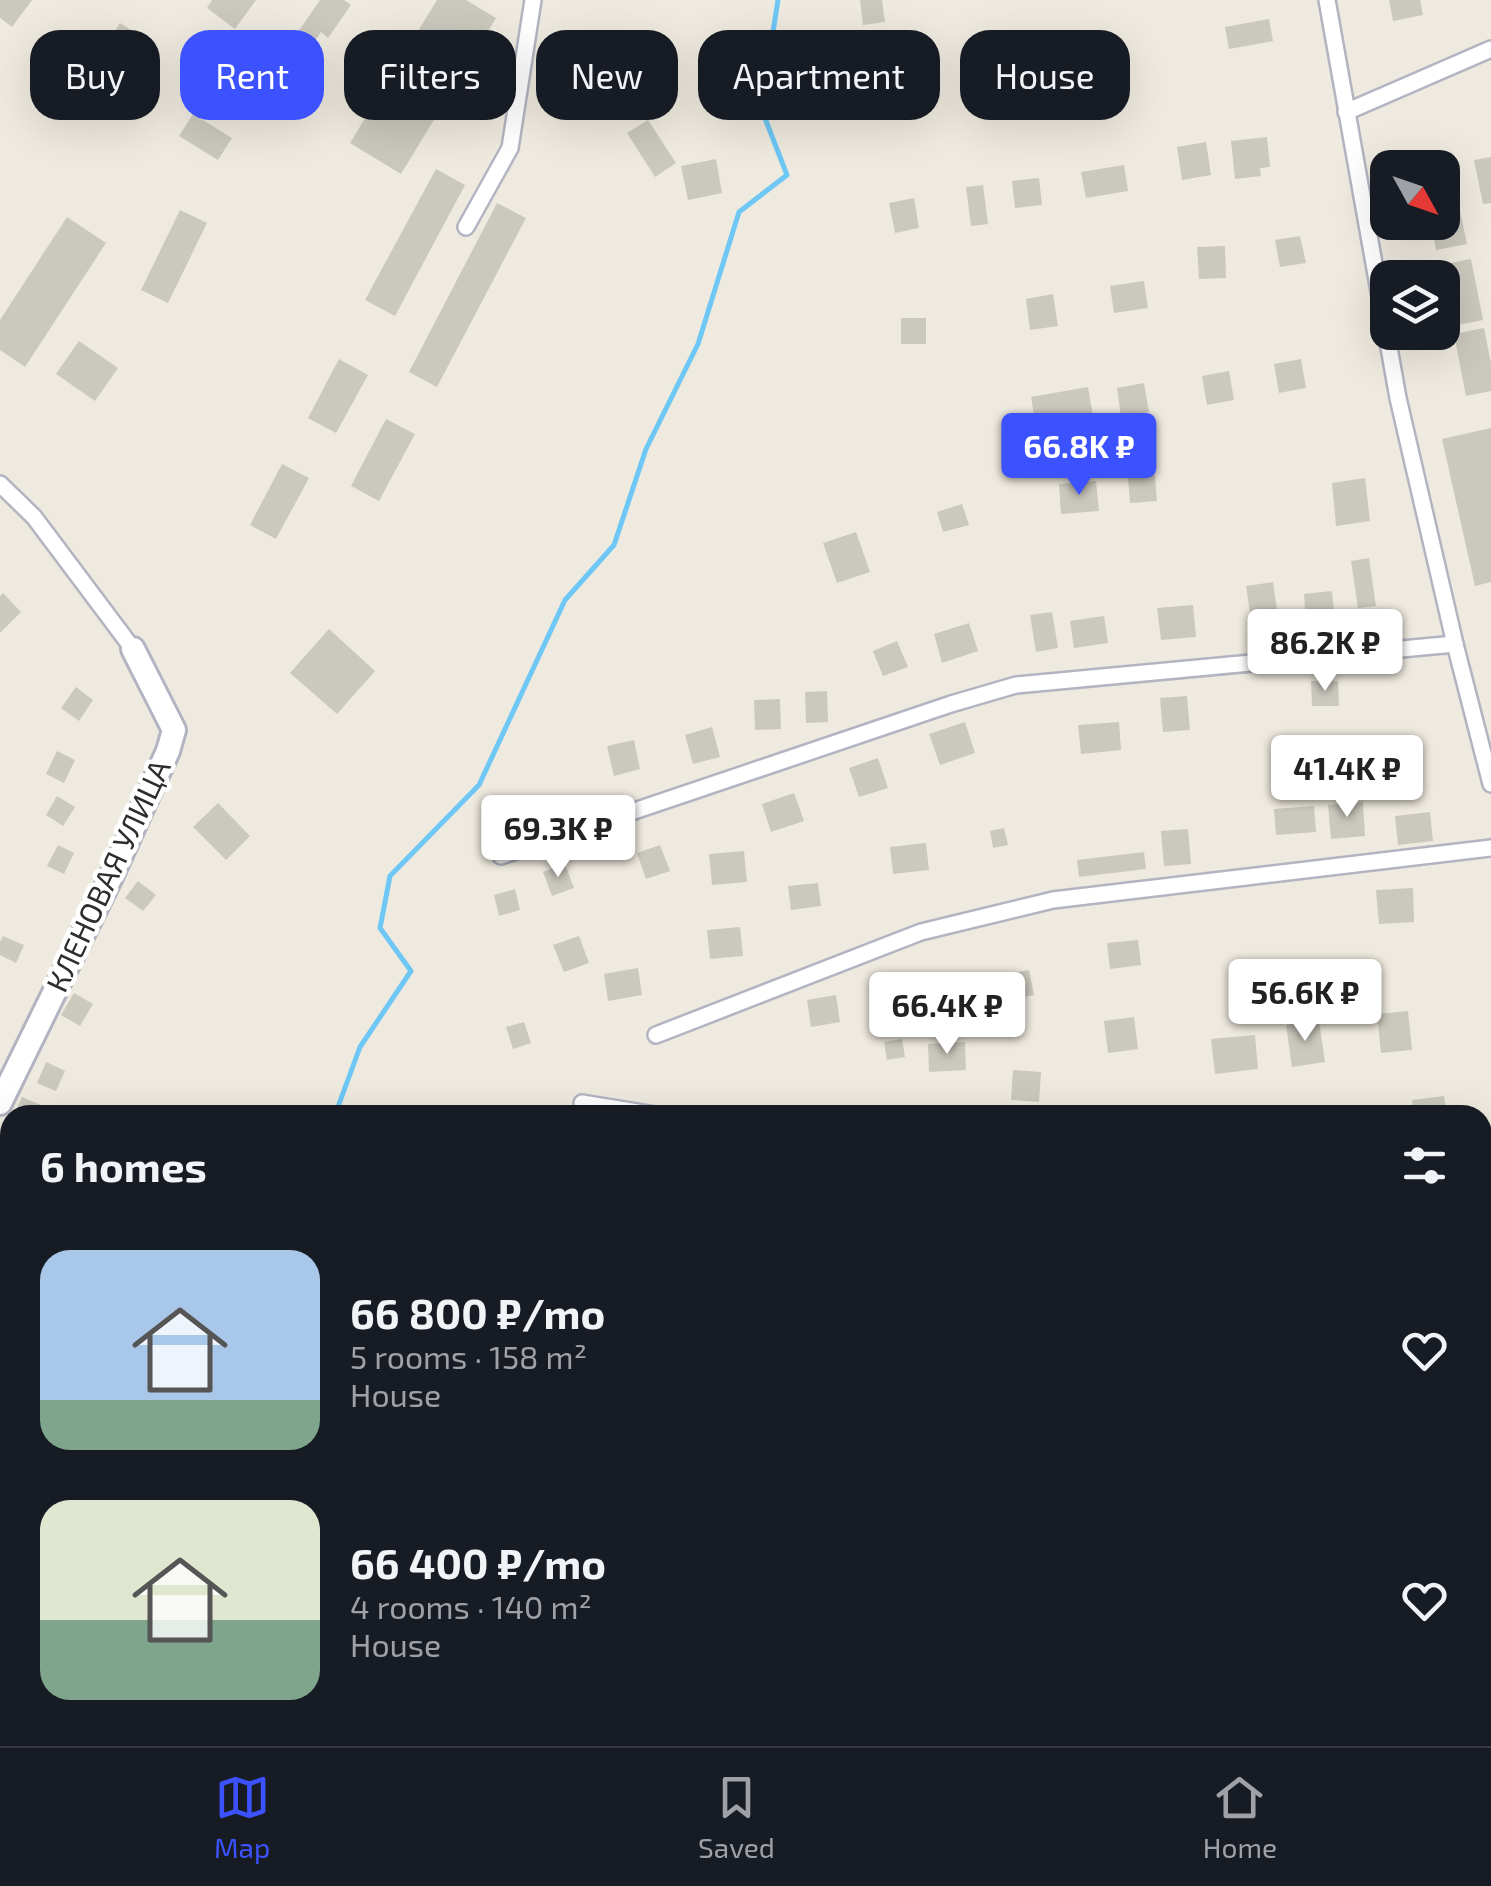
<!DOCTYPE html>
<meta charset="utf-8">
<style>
body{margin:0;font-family:"Exo 2",sans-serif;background:#242831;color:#f1f3f6;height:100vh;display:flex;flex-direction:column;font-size:38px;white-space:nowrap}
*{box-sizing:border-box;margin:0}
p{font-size:32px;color:#9ea1a6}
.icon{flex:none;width:55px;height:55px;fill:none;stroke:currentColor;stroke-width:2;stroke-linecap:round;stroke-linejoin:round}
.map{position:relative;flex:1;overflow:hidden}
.drawer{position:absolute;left:0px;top:1105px;width:1492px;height:642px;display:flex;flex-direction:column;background:#171b24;border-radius:30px 30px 0 0;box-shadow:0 10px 40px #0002}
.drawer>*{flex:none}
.hud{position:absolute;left:30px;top:30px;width:1432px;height:90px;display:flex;gap:20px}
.needle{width:65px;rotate:130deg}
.controls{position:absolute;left:1370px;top:150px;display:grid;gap:20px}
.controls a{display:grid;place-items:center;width:90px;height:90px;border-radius:20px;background:#171b24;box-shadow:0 10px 40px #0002;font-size:50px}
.price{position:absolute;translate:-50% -85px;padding:0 22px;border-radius:10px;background:#fff;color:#222;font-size:32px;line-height:65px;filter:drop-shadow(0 2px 5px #0008)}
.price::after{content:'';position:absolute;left:50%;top:60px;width:30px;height:22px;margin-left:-15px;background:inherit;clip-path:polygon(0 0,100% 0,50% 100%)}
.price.on{background:#3d52ff;color:#fff}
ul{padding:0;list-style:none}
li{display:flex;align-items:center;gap:30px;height:250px;padding:0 40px}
li span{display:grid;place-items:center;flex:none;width:280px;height:200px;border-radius:30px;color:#555}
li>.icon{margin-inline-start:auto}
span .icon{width:120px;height:120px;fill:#fffc;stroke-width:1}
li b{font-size:42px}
h2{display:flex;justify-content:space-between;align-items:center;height:120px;padding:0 40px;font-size:42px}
.tag{padding:0 35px;border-radius:30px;background:#171b24;box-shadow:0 10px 40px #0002;font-size:35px;line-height:90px}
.tag.on{background:#3d52ff;color:#fff}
.dock{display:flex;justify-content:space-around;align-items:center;height:140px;border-top:2px solid #363941;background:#171b24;font-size:28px;color:#9ea1a6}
.dock a{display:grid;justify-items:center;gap:5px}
.dock .on{color:#3d52ff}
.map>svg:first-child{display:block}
.green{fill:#afe89a}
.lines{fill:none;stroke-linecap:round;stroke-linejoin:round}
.stream{stroke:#6ec7f5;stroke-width:5}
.building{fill:#cbc8be}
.street-casing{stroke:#b3b4c1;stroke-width:20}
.secondary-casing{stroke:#b3b4c1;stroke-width:28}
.street{stroke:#fff;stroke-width:15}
.secondary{stroke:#fff;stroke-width:22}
.labels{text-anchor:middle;stroke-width:9;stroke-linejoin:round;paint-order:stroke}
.street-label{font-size:30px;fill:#2d2d2d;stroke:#fff}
</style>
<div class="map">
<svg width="1491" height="1746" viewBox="0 0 1491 1746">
<rect width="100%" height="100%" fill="#efeadf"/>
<g class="green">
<polygon points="0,1175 10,1179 10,1376 0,1391"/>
<polygon points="10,1421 10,1626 0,1631 0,1435"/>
</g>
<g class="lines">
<g class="stream">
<polyline points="335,1115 360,1047 411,971 380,928 390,876 479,785 565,600 614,545 646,449 698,344 739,212 787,175 761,108 778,0"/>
<polyline points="251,1746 253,1738"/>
</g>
</g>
<g class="building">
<polygon points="0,0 32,0 12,27 0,18"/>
<polygon points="212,0 256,0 235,29 207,8"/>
<polygon points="320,0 344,0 351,5 328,38 321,32 301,62 285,51"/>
<polygon points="437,0 466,0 496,18 401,174 350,143"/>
<polygon points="860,0 882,0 885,22 863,25"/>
<polygon points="1389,0 1420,0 1423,15 1393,21"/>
<polygon points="1269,19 1273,41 1229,49 1225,27"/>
<polygon points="120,23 147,40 108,101 81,85"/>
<polygon points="1104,50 1111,99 1086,102 1079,54"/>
<polygon points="1022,53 1027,88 993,93 987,58"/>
<polygon points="193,114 232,138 218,160 179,136"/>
<polygon points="648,120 676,163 655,177 627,133"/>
<polygon points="1267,137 1270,167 1260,168 1261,176 1235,179 1231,141"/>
<polygon points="1206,142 1211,175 1182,180 1177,147"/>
<polygon points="1491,157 1491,203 1483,204 1474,160"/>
<polygon points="716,159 722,193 688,200 681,166"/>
<polygon points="1124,165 1128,191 1086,198 1081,172"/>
<polygon points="436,169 465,185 395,316 365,300"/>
<polygon points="1039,178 1042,205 1015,208 1012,181"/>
<polygon points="1454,182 1467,244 1436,250 1431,222 1442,222 1442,185"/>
<polygon points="983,185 988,224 971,226 966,187"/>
<polygon points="914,198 919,228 895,233 889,203"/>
<polygon points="497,203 526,218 437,387 409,372"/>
<polygon points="180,210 207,223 168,303 141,290"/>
<polygon points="67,217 106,243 25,367 0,350 0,320"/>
<polygon points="1300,236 1306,263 1280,267 1275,240"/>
<polygon points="1225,246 1226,278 1199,279 1197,247"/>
<polygon points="1471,259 1483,320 1453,326 1441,265"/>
<polygon points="1144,281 1148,308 1114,313 1110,286"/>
<polygon points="1053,294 1058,326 1030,330 1026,299"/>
<rect x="901" y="318" width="25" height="26"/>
<polygon points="1484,328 1491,363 1491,391 1466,396 1454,334"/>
<polygon points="79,341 118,368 95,401 56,374"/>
<polygon points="339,359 368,375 336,433 308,418"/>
<polygon points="1301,359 1306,388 1279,393 1274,364"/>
<polygon points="1229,371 1234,400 1207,405 1202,376"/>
<polygon points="1144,383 1149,412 1121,417 1117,388"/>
<polygon points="1088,387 1093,416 1036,426 1031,397"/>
<polygon points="386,419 415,434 379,501 351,486"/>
<polygon points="1491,428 1491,582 1475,586 1442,439"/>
<polygon points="282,464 309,478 276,539 250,525"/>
<polygon points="1155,475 1157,501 1130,503 1128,477"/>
<polygon points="1365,478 1370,521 1336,526 1332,483"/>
<polygon points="1096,481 1099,511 1061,514 1059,484"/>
<polygon points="962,504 969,525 943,532 937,512"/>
<polygon points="856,532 870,572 837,583 823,543"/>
<polygon points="1369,558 1376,606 1358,608 1351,561"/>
<polygon points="1273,582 1278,617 1251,620 1246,586"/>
<polygon points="1332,591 1335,621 1306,623 1304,594"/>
<polygon points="3,593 21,612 0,633 0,596"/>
<polygon points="1193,605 1196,637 1161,640 1157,608"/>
<polygon points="1052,612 1058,648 1036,652 1030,615"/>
<polygon points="1104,616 1108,643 1074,648 1070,621"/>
<polygon points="969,623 978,651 942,663 934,634"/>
<polygon points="329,629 375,671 337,714 290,673"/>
<polygon points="897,641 908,667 883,676 873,651"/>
<polygon points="1311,681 1338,681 1339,706 1312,706"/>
<polygon points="76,687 93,700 79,721 61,708"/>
<polygon points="827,691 828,722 806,723 805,692"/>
<polygon points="1187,696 1190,730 1163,732 1160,698"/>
<polygon points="780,699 781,729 755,730 754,700"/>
<polygon points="965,722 975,753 940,765 929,734"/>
<polygon points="1119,722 1121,750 1081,754 1078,725"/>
<polygon points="712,727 720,757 693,764 685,735"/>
<polygon points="634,740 640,769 614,776 607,746"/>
<polygon points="57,751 75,760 64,783 46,774"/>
<polygon points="878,758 888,788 859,797 849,768"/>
<polygon points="794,793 804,821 771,832 762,804"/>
<polygon points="57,796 75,807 63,826 46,815"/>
<polygon points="1363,802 1365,836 1331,839 1328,805"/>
<polygon points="218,803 250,836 226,860 193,827"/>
<polygon points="1314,806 1316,832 1276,835 1274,809"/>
<polygon points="1430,812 1433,841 1398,845 1395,816"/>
<polygon points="1004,828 1008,845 993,848 990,831"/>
<polygon points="1188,829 1191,864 1164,866 1161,831"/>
<polygon points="926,843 929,870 893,874 890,847"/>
<polygon points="58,845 74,853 64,874 47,866"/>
<polygon points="660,845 670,871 646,879 637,853"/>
<polygon points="744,851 747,882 712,885 709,854"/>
<polygon points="1144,852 1146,869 1079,877 1077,860"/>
<polygon points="565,864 574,888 552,896 543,872"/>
<polygon points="138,881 156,895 143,911 125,898"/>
<polygon points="818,883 821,906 791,910 788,886"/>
<polygon points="1413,888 1414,922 1379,924 1376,890"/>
<polygon points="515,889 520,910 499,916 494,895"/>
<polygon points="740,927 743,956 710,959 707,930"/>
<polygon points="3,936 24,945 16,963 0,955 0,942"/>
<polygon points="579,936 589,963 564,972 553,945"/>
<polygon points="1138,940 1141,965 1110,969 1107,943"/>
<polygon points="638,968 642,995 608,1001 604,974"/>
<polygon points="1029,970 1034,995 1007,1000 1002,975"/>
<polygon points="74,993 93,1004 80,1026 61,1015"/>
<polygon points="836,995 840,1022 811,1027 807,1000"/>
<polygon points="1408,1011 1412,1050 1381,1053 1377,1014"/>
<polygon points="1134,1017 1138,1049 1108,1053 1104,1021"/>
<polygon points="1319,1021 1325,1062 1292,1067 1286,1025"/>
<polygon points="524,1022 531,1043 513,1049 506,1027"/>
<polygon points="1255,1035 1258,1069 1215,1074 1211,1039"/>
<polygon points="902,1039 905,1057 887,1060 884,1042"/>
<polygon points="965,1042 966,1070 929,1072 928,1044"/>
<polygon points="46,1062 65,1071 56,1091 37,1083"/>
<polygon points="1013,1070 1041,1072 1039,1102 1011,1100"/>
<polygon points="1444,1096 1447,1115 1414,1115 1412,1100"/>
<polygon points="22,1097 41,1105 37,1115 14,1115"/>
<polygon points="1482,1456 1491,1457 1491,1490 1482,1489"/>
<polygon points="1482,1557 1491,1558 1491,1592 1482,1592"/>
<polygon points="1482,1735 1491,1736 1491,1746 1455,1746 1456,1738 1482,1738"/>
<polygon points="537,1738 572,1738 571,1746 536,1745"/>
</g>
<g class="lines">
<g class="street-casing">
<g id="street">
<polyline points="1327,0 1398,398 1455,644 1491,784"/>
<polyline points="1346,112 1491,49"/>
<polyline points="466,227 510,148 533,0"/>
<polyline points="0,484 34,517 133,649"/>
<polyline points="501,856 951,704 1016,685 1455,644"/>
<polyline points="656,1035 921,932 1053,900 1491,848"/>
<polyline points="582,1103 656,1115"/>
<polyline points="1482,1182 1491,1184"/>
<polyline points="1482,1353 1491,1354"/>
<polyline points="1482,1529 1491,1530"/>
<polyline points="1482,1707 1491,1708"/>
</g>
</g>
<g class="secondary-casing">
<polyline id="secondary" points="0,1103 111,877 168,751 174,730 133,649"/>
</g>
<use href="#street" class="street"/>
<use href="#secondary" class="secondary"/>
</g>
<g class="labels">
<g class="street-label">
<text transform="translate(109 876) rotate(-65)" y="10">КЛЕНОВАЯ УЛИЦА</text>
</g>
</g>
</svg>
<div class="controls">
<a><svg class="needle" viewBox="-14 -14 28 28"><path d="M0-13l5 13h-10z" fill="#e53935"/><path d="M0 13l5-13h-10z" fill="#9ea1a6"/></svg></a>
<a><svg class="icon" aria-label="layers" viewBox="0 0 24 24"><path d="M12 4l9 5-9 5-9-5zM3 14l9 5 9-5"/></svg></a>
</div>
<b class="price on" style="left:1079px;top:498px">66.8K ₽</b>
<b class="price" style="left:1325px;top:694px">86.2K ₽</b>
<b class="price" style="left:1347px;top:820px">41.4K ₽</b>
<b class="price" style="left:558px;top:880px">69.3K ₽</b>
<b class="price" style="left:1305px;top:1044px">56.6K ₽</b>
<b class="price" style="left:947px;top:1057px">66.4K ₽</b>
<div class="hud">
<a class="tag">Buy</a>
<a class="tag on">Rent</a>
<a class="tag">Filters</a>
<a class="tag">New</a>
<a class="tag">Apartment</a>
<a class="tag">House</a>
</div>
<section class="drawer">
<h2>6 homes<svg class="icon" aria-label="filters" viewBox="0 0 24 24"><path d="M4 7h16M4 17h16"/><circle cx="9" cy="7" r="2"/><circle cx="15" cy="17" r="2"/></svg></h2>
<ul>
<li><span style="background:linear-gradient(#a9c7e8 75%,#7fa58c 0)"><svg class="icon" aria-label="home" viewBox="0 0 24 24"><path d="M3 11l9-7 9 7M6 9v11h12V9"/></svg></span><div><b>66 800 ₽/mo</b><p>5 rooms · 158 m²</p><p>House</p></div><svg class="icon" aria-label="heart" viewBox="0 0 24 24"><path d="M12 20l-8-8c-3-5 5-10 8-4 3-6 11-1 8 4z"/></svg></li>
<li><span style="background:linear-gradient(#dfe7d0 60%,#7fa58c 0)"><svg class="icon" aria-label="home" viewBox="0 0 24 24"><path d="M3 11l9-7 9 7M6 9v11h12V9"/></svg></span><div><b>66 400 ₽/mo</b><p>4 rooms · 140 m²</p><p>House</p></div><svg class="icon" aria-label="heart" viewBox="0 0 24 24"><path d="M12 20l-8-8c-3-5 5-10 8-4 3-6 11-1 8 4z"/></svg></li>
</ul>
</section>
</div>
<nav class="dock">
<a class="on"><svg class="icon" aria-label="map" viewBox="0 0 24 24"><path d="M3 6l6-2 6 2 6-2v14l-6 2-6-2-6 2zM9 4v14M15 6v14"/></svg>Map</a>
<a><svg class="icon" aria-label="saved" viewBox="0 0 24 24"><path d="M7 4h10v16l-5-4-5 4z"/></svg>Saved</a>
<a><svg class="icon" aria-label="home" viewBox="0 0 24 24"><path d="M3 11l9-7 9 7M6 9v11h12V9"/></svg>Home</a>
</nav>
